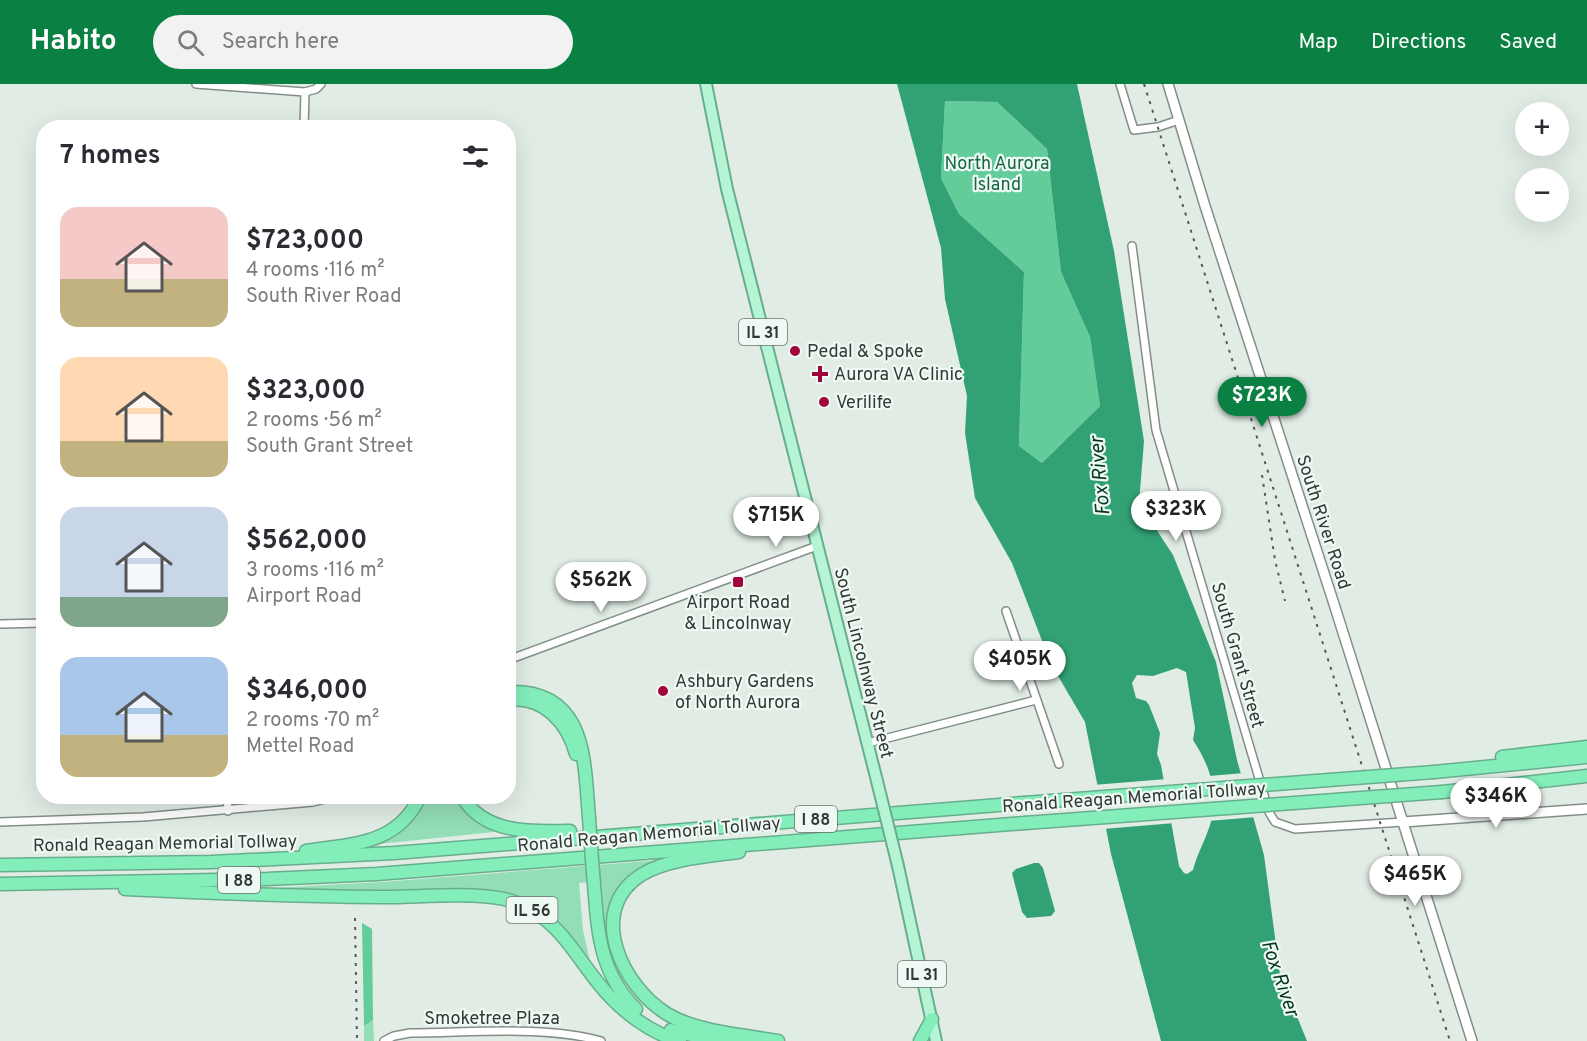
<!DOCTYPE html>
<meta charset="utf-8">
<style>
body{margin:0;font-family:Overpass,sans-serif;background:#f2f2f3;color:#2b2b33;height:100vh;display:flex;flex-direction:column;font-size:22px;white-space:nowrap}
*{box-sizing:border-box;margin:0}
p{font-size:20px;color:#7c7c81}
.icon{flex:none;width:33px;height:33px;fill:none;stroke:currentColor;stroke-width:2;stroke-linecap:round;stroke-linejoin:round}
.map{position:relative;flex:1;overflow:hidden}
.details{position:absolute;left:36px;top:36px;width:480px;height:684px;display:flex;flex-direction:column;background:#fff;border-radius:24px;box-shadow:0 6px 24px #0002}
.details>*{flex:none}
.buttons{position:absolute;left:1515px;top:18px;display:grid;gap:12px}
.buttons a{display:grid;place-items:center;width:54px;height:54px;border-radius:50%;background:#fff;box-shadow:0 6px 24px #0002;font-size:30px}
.price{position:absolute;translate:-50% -51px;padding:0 14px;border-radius:21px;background:#fff;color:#222;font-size:20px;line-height:39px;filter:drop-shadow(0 2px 3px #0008)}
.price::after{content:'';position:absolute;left:50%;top:36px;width:18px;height:14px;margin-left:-9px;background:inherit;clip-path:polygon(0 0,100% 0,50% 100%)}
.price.selected{background:#0b8043;color:#fff}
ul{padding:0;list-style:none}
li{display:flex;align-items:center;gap:18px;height:150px;padding:0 24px}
li span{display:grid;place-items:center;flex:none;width:168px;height:120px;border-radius:18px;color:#555}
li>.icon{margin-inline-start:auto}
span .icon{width:72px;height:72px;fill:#fffc;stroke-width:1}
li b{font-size:26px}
h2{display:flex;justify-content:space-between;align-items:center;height:72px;padding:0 24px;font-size:26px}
header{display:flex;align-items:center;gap:36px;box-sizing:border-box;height:84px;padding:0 30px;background:#0b8043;color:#fff}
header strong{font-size:28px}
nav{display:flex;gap:33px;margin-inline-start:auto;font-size:21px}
.search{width:420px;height:54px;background:#f2f2f3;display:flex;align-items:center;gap:15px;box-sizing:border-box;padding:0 21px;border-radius:33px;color:#7c7c81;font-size:22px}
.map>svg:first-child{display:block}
.green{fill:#93ddb7}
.forest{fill:#62cc9b}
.water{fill:#32a274;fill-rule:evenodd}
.pier{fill:#e1ece5}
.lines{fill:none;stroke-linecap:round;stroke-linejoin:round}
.street-casing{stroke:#838e88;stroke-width:10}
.secondary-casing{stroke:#838e88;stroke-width:12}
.primary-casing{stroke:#68ae8c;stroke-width:14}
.highway-casing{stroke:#68ae8c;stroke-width:15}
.street{stroke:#fff;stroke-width:7}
.secondary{stroke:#fff;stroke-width:9}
.primary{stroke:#b5f5d6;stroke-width:10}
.highway{stroke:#84eebb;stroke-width:12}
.rail{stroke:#545956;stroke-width:2;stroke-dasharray:3 6;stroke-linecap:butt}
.primary-bridge-casing{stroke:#68ae8c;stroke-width:14;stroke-linecap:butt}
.highway-bridge-casing{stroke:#68ae8c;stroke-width:15;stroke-linecap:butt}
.primary-bridge{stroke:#b5f5d6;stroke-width:10}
.highway-bridge{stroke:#84eebb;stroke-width:12}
.poi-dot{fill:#a2053d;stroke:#eef9f3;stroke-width:2}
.labels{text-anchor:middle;stroke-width:4.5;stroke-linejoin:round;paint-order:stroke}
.shield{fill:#eef9f3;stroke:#6c726f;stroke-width:1.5}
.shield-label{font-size:16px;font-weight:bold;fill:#343836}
.park-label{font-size:18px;fill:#176747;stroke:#eef9f3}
.poi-label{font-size:18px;fill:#343836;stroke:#eef9f3;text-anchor:start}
.street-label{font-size:18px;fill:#343836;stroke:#eef9f3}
.water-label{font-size:20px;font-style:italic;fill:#063623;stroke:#eef9f3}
</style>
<header>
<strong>Habito</strong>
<div class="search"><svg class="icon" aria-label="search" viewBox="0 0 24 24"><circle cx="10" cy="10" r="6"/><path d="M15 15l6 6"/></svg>Search here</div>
<nav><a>Map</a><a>Directions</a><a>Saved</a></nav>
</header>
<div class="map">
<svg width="1587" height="957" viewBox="0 0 1587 957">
<rect width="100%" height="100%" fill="#e1ece5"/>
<g class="green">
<polygon points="425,713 454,713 466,728 494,748 379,760 390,753"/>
<polygon points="661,776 618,808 616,877 611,879 605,856 600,797 579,799 583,846 590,878 564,844 551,832 530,819 389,808 255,805 382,798"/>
<polygon points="373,936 374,957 364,957 364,942"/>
</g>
<g class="forest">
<polygon points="945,17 997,18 1047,65 1061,188 1090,253 1100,322 1042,379 1019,362 1024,188 959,130 941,94"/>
<polygon points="362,839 372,845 373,936 364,942"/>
</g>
<g class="water">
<path d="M897,0h180l37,167 30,190 -5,62 34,52 43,107 21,98 27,95 16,120 27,66h-146l-50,-187 -26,-132 -34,-58 -39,-101 -37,-65 -10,-65 2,-37 -22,-97 -4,-51zM945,17l52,1 50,47 14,123 29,65 10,69 -58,57 -23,-17 5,-174 -65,-58 -18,-36zM1177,584l9,4 9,56 -2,12c17,26 27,54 17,85 -5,16 -13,29 -17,45l-6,4 -3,-1 -5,-7 -18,-101 -4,-11 3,-21 -11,-28 -3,-4 -10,-3 -4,-15 5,-8 16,1z"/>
<polygon points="1034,779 1039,779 1043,784 1055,827 1051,832 1027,834 1022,828 1012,789 1016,785"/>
</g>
<g class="pier">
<polygon points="1244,689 1257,733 1208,737 1210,718 1209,692"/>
<polygon points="1167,695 1175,739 1103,745 1093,701"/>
</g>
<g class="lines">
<g class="street-casing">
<g id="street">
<polyline points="196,0 305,8 316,5 321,0"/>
<polyline points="1120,0 1134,46 1158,43 1179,36"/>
<polyline points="304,44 305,8"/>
<polyline points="1132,162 1156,346 1269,728 1275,738 1295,745 1403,738"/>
<polyline points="1006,527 1059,680"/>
<polyline points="0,540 44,539"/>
<polyline points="508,576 817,462"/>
<polyline points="868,659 1036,616"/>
<polyline points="227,712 228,727"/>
<polyline points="0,738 143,733 313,718 337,712"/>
<path d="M384,957l10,-5 16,-3c60,0 134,-8 191,8"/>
</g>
</g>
<g class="secondary-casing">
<g id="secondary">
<polyline points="1168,0 1205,122 1334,520 1472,957"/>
<polyline points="1403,738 1587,725"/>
</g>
</g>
<g class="primary-casing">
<g id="primary">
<polyline points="706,0 727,105 877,697"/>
<polyline points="898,782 936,957"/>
</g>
</g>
<g class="highway-casing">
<g id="highway">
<path d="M508,608c80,-3 76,70 81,126"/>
<path d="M508,616c35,-5 60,23 68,54"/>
<polyline points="1502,673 1587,663"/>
<polyline points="1434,688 1587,673"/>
<polyline points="1442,708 1587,692"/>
<path d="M462,712c21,38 70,36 108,35"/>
<path d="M306,767c46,-7 92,-6 114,-55"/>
<path d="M739,768c-29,4 -73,7 -98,23 -56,36 -18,112 26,139 30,18 76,21 111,27"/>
<polyline points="0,781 211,778 394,769 1024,719"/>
<path d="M593,789c5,52 3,96 43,136"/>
<polyline points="0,800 267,795 377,790 1025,739"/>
<path d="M125,805c85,4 170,7 255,8 39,1 106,-8 140,7 40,18 53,48 79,80 20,25 50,49 81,57"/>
<polyline points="671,946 704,954 734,957"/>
<polyline points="920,957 932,935"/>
</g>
</g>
<use href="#street" class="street"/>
<use href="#secondary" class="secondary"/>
<use href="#primary" class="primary"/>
<use href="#highway" class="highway"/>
<g class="rail">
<polyline points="1144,0 1450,957"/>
<polyline points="1262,391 1275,476 1285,517"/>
<polyline points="355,834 357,957"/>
</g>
<g class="primary-bridge-casing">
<polyline id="primary-bridge" points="877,697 898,782"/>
</g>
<g class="highway-bridge-casing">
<g id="highway-bridge">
<polyline points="1024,719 1434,688"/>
<polyline points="589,734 593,789"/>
<polyline points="1025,739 1442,708"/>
</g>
</g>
<use href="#primary-bridge" class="primary-bridge"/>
<use href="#highway-bridge" class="highway-bridge"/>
</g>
<g class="poi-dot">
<circle cx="795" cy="267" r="6"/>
<path d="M817 281h6v6h6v6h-6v6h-6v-6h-6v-6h6z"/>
<circle cx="824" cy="318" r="6"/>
<rect x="732" y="492" width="12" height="12" rx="3"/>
<circle cx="663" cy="607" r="6"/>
</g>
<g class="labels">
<g class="shield">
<rect x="739" y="235" width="48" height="26" rx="4.5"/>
<rect x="795" y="722" width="42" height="26" rx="4.5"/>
<rect x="218" y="783" width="42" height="26" rx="4.5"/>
<rect x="506.5" y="813" width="51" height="26" rx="4.5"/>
<rect x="898" y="877" width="48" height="26" rx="4.5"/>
</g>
<g class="shield-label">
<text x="763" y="254">IL 31</text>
<text x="816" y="741">I 88</text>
<text x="239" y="802">I 88</text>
<text x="532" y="832">IL 56</text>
<text x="922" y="896">IL 31</text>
</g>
<g class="park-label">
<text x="997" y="85">North Aurora<tspan x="997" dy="21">Island</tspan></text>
</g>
<g class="poi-label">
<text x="807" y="273">Pedal &amp; Spoke</text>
<text x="834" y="296">Aurora VA Clinic</text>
<text x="836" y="324">Verilife</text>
<text x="738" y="524" text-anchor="middle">Airport Road<tspan x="738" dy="21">&amp; Lincolnway</tspan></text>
<text x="675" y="603">Ashbury Gardens<tspan x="675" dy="21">of North Aurora</tspan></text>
</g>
<g class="street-label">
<text transform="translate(1324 438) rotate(72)" y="6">South River Road</text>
<text transform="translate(1238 571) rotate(74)" y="6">South Grant Street</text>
<text transform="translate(864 579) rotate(76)" y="6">South Lincolnway Street</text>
<text transform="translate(1134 713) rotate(-4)" y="6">Ronald Reagan Memorial Tollway</text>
<text transform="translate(649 750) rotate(-5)" y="6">Ronald Reagan Memorial Tollway</text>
<text transform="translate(165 759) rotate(-1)" y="6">Ronald Reagan Memorial Tollway</text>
<text x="492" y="940">Smoketree Plaza</text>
</g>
<g class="water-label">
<text transform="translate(1099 392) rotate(-95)" y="7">Fox River</text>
<text transform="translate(1281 894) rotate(71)" y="7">Fox River</text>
</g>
</g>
</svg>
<div class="buttons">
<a>+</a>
<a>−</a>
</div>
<b class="price selected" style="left:1262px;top:344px">$723K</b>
<b class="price" style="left:1176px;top:458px">$323K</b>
<b class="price" style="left:776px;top:464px">$715K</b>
<b class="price" style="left:601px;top:529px">$562K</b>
<b class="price" style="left:1020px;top:608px">$405K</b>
<b class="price" style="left:1496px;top:745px">$346K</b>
<b class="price" style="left:1415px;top:823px">$465K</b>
<section class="details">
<h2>7 homes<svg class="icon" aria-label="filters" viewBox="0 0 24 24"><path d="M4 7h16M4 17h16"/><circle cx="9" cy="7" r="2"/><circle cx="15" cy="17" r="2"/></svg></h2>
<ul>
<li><span style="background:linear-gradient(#f6c9c9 60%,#c2b280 0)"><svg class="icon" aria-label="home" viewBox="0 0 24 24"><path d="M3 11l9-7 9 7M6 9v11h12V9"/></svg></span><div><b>$723,000</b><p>4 rooms · 116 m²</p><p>South River Road</p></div></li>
<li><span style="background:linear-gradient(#ffd9b3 70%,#c2b280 0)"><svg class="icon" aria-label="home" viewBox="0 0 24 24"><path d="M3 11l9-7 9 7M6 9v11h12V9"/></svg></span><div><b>$323,000</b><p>2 rooms · 56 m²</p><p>South Grant Street</p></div></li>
<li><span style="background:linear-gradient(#c9d6e8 75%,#7fa58c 0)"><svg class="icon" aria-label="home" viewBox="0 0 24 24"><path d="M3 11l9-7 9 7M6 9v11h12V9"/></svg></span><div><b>$562,000</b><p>3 rooms · 116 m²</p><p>Airport Road</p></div></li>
<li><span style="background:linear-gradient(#a9c7e8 65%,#c2b280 0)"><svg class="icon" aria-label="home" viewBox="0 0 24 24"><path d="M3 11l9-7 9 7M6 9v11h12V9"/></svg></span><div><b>$346,000</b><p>2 rooms · 70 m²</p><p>Mettel Road</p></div></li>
</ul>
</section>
</div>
